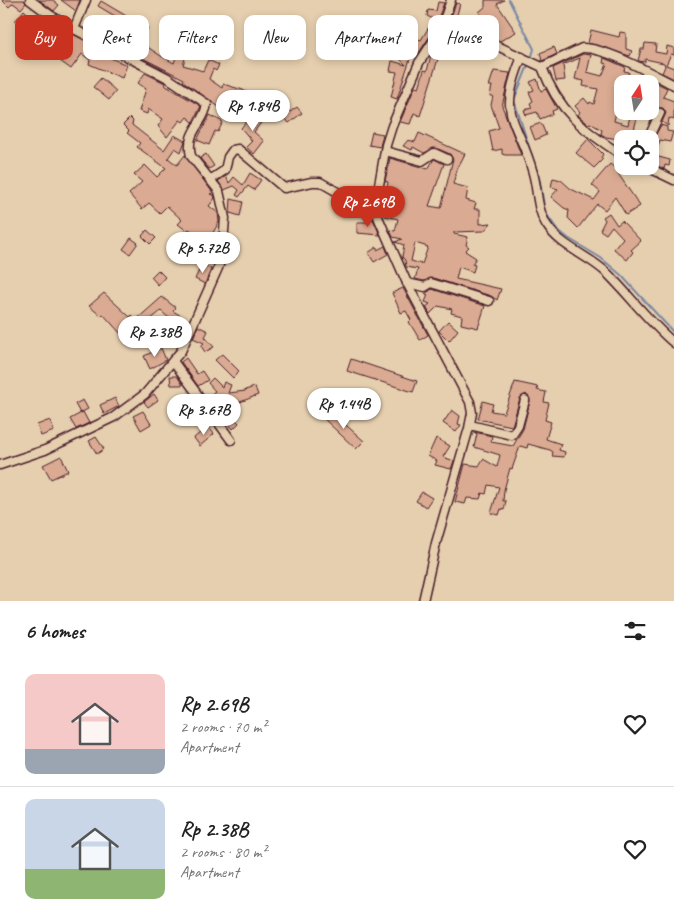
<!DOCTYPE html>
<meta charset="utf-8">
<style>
body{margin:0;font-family:Caveat,sans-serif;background:#f6f6f6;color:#222;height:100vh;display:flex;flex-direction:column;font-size:19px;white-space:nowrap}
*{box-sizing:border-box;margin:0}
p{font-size:16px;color:#767676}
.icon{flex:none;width:28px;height:28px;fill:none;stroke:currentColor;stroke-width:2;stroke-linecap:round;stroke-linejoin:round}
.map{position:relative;height:601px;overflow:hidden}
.side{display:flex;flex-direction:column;background:#fff;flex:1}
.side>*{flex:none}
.hud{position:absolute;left:15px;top:15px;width:645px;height:45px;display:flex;gap:10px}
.needle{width:32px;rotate:12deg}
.tools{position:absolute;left:614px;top:75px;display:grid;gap:10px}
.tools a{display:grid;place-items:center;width:45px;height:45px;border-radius:10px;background:#fff;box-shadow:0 2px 8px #0003;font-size:25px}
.price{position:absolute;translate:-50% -42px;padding:0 11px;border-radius:18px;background:#fff;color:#222;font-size:16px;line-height:32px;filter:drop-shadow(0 1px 2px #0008)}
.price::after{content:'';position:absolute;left:50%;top:30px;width:15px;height:11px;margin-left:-8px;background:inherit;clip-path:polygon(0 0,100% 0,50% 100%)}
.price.active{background:#c8321e;color:#fff}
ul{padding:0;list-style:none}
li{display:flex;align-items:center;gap:15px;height:125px;padding:0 25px}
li+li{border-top:1px solid #e0e0e0}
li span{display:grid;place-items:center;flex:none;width:140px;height:100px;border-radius:10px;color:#555}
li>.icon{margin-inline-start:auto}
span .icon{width:60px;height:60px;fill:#fffc;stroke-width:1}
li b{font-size:21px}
h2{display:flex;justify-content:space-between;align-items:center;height:60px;padding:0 25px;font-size:21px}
.chip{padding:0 18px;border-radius:10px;background:#fff;box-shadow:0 2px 8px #0003;font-size:18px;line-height:45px}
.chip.active{background:#c8321e;color:#fff}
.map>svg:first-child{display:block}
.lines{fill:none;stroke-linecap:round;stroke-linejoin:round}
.stream{stroke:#7989a5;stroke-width:2}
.building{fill:#daab92;stroke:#4a1f2b;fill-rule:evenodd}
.street-casing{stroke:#4a1f2b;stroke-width:11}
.street{stroke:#e6cfaf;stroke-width:8}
</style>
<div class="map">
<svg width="674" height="601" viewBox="0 0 674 601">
<rect width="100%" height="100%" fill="#e6cfaf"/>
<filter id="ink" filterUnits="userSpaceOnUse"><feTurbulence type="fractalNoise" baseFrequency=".02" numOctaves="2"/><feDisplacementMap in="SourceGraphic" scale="10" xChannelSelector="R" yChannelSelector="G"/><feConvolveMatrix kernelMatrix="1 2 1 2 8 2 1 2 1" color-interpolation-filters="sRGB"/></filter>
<g filter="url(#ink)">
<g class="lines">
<g class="stream">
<polyline points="509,0 534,49 531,59"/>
<polyline points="529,63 514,100 540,181 545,212 557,229 568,238 601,258 621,275 674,333"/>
</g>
</g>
<g class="building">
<polygon points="2,0 24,0 26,3 21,9 13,3 9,7"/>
<polygon points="39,0 53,0 59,5 54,11"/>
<polygon points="61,0 80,0 76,11"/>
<polygon points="485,0 504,0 497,4 516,32 500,41 489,36 483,25 487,22 479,12 485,7"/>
<polygon points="101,1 128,17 125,22 98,6"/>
<polygon points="438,2 444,3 437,21 427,16 428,10 436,11"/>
<polygon points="456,3 460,4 453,28 457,29 457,32 447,28"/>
<polygon points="24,10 34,19 24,29 15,21"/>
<polygon points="48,20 110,54 108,57 127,65 122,78 89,64 90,60 82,54 71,69 60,61 70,47 64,39 44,26"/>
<polygon points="139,23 148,28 140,42 161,56 174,63 180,46 188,49 183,65 203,71 208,60 219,65 216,71 213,69 209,79 222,88 223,84 243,90 257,99 249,111 228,98 219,107 183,81 184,79 119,46 124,39 128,42"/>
<polygon points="429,27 434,30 418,54 410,49 413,37 421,40"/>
<polygon points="591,30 619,37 620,32 626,33 626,49 632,51 630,56 588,43"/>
<polygon points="441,40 440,42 445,44 444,51 442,57 439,56 420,116 414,113 410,124 400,122 415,87 419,88 424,70 427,71 431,55"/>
<polygon points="645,43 656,44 655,52 666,54 667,46 674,48 674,55 671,54 666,65 674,68 674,79 662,73 665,66 664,63 645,59 645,62 638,61 641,49 644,49"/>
<polygon points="397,45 410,59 397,99 391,97 397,72 390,71 392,61 406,65 391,50"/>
<polygon points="554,47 557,54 542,61 540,53"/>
<polygon points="583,54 591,55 587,72 602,76 607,64 603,63 604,58 625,67 624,71 629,72 626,84 622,84 622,109 617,108 614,121 628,125 630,116 637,118 634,130 639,132 638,139 631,139 631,136 619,133 618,139 606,137 601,134 602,130 590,123 588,124 578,115 580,112 575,106 584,98 589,104 590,102 594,104 598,89 583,86 584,81 575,79 580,58 563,65 565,80 556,81 553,68"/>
<polygon points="494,71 510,73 502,106 521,155 505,155 502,154 502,149 493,151 489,131 499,128 491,105 493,96 490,96 492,86 489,86"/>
<polygon points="145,73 165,83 166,86 201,106 193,122 187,117 183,122 180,120 167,137 158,126 163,119 148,109 147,114 139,111 146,89 138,83"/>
<polygon points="101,78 116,91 109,100 93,87"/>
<polygon points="537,79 541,91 546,89 557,109 552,111 553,114 540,119 537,112 526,115 524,110 532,108 530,103 533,101 529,92 534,90 530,82"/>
<polygon points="653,81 667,88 663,97 674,101 674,120 669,118 668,126 662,122 666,113 663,108 657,108 653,115 650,113 650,87"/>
<polygon points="297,107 302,113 289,123 281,116 287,109 290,112"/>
<polygon points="252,110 263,120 254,132 264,141 254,154 246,147 252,141 241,128 250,118 247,116"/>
<polygon points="210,115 223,122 218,132 215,131 209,145 197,140"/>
<polygon points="130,118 133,121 132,125 164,150 174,135 185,141 181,152 175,148 168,158 177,165 185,155 213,193 210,194 214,195 215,198 209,206 218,213 219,222 210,238 218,239 217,250 205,249 204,251 198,248 202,240 189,229 187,231 178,224 182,220 167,206 160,213 149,203 142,209 129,194 142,182 134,175 145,165 157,177 166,168 137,147 140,143 127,133 129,131 123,125"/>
<polygon points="541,123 546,135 535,140 530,127"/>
<polygon points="661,125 667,127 667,131 673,132 670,142 660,140 655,156 670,160 669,166 665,165 664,169 650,162 650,145"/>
<polygon points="372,132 383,134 380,147 369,145"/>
<path d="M419,133l46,21 -8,15 -4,15 15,4 -2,12 10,3 -2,6h6v15l11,-1 -7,8 -30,1v2l14,3 -2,8 3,2 -4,4 11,7 -4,6 3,1 -2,7 -14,-5 -3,12 45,10 -4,11 -6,-4 -58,-18 -9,3 -9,-2 3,-10 -12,-2 -1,-7 -3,-3 2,-12 -9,-3 7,-3 -9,-2 -3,-7 5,1 3,-12 -13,-3 4,-22h-3l2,-12 -3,-1 5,-23 38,11 6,-10 10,5 -15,42 12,2 12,-49 -3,-5 -14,-6 -12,5 -11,-6 -1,3 -9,-4 5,-6 7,2zM415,243l13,4 -6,17 -11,-3z"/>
<polygon points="588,139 603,154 601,158 603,159 594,168 576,153"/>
<polygon points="206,154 214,166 209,169 200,158"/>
<polygon points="610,164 619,171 617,172 640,206 626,215 615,197 605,210 597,204 578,228 568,218 569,210 564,208 551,197 558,189 551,187 553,178 561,180 571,189 594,200 600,192 592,185"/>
<polygon points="250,173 261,180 254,190 248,186 239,197 236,195 239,190 234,186 224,190 218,181 226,176 229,183 234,177 243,185"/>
<polygon points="231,199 243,202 240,216 230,213"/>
<polygon points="609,213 617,225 622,221 641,241 631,250 633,252 627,260 614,249 623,238 612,226 606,234 600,230 605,220 603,217"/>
<polygon points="370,219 373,219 380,235 357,233 357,222 369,222"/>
<polygon points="147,230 156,238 150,244 142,236"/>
<polygon points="131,238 138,243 130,254 123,249"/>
<polygon points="385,246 388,254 374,262 368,253 377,247 377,250"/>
<polygon points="202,264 211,269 205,284 195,279"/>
<polygon points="158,270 165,277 158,285 151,277"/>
<polygon points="403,288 428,335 420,340 409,322 411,320 406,311 401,313 392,293"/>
<polygon points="432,289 485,306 478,328 461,324 462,316 451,313 452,309 438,306 430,314 426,307 430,304 425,302 428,295 425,294"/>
<polygon points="104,293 130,317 132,315 136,320 162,297 176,308 173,311 188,320 178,344 169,339 177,325 161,311 150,320 157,332 154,330 157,337 147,342 135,325 121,334 103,314 101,316 89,306"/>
<polygon points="448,321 458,330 449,341 439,331"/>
<polygon points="198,326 208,331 205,337 214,347 205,352 201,346 204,343 193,338"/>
<polygon points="161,348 166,360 150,369 144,356"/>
<polygon points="222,354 239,371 233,378 215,360"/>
<polygon points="186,358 197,374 202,371 208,380 198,386 181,362"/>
<polygon points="351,359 417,381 413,392 347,371"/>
<polygon points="170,376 177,376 183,385 171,385"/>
<polygon points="213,378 222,387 224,382 231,385 228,393 246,391 245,390 255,387 258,395 230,406 235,413 231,415 239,423 233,429 207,398 215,391 208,383"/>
<polygon points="515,382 538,387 537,390 546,392 544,402 549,403 545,420 551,422 546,439 561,444 559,450 565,452 564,457 552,456 553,452 550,450 528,444 527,448 520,446 512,469 510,468 504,490 503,501 506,501 504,510 501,509 499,515 491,513 499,487 488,485 486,494 482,493 480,499 467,498 465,504 455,502 465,464 479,466 483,459 497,467 500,455 474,447 477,434 474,432 492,436 491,442 513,446 523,429 530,401 526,394 520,398 512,426 478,419 483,401 493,404 491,411 504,413"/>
<polygon points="154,394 158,400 148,407 144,402"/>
<polygon points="115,398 119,406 104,414 100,405"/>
<polygon points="83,400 88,409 80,413 75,404"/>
<polygon points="452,410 460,416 458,424 461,425 456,432 443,423"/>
<polygon points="143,411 151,424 141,430 133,416"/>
<polygon points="330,411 364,441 356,449 323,418"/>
<polygon points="83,412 89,423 76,429 70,419"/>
<polygon points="50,420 54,431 41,436 37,425"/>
<polygon points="208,426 214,434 200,446 194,438"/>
<polygon points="96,437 104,449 97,454 89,441"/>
<polygon points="436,438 450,446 443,457 454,461 451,469 435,465 437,461 428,456"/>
<polygon points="61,456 68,471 51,479 43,465"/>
<polygon points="422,492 432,498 426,507 416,501"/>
</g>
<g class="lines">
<g class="street-casing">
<g id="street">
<polyline points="30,0 50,15 74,29"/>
<path d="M440,31l15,6 34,5 53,25c16,44 42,64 80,88"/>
<path d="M522,57c-26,62 -4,61 11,116 5,17 3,34 13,51 15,24 43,31 62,50 23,23 41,48 66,69"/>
<path d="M542,67l40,-19c23,-1 70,26 92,37"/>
<polyline points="648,139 660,113"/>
<polyline points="385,151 422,161 434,153 447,159"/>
<polyline points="645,166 674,180"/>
<polyline points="210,180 225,170 228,157 233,150 238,149 284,188 312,182 320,182 348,198 376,202"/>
<polyline points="407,283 425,287 431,283 489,301"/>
<polyline points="173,361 231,440"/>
<polyline points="470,425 512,435 518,426 525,400"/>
<path d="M0,465l45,-15 69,-33 31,-23 36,-43 37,-83 5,-16 1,-21 1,-13 -6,-27 -28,-35c-6,-26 13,-31 16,-52l-39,-26 -94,-49 12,-29"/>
<polyline points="423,601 436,543 469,428 472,413 470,402 407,283 378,217 376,202 386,145 392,126 419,63 440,31 451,0"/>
</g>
</g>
<use href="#street" class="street"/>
</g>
</g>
</svg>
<div class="tools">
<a><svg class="needle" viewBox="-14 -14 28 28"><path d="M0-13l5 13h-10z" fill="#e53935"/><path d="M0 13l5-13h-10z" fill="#767676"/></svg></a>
<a><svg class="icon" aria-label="locate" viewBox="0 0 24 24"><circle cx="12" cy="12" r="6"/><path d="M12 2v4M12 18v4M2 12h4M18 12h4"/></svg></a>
</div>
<b class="price" style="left:253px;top:132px">Rp 1.84B</b>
<b class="price active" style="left:368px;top:228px">Rp 2.69B</b>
<b class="price" style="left:203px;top:274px">Rp 5.72B</b>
<b class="price" style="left:155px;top:358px">Rp 2.38B</b>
<b class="price" style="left:344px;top:430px">Rp 1.44B</b>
<b class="price" style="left:204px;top:436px">Rp 3.67B</b>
<div class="hud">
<a class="chip active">Buy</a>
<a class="chip">Rent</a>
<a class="chip">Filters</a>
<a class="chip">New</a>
<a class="chip">Apartment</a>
<a class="chip">House</a>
</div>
</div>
<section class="side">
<h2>6 homes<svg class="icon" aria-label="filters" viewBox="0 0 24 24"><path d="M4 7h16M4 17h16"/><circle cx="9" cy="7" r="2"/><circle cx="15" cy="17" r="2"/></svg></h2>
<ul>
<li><span style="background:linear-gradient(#f6c9c9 75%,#9aa5b1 0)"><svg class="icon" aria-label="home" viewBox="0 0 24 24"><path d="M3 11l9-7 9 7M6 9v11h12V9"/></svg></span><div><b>Rp 2.69B</b><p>2 rooms · 70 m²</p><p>Apartment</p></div><svg class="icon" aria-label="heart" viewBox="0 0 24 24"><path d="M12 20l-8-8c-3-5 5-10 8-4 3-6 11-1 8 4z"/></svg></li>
<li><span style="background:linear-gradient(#c9d6e8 70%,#8fb573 0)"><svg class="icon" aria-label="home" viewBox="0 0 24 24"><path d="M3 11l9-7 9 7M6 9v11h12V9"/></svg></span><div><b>Rp 2.38B</b><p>2 rooms · 80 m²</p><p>Apartment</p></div><svg class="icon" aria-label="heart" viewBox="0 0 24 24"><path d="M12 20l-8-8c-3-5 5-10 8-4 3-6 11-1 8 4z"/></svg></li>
</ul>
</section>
